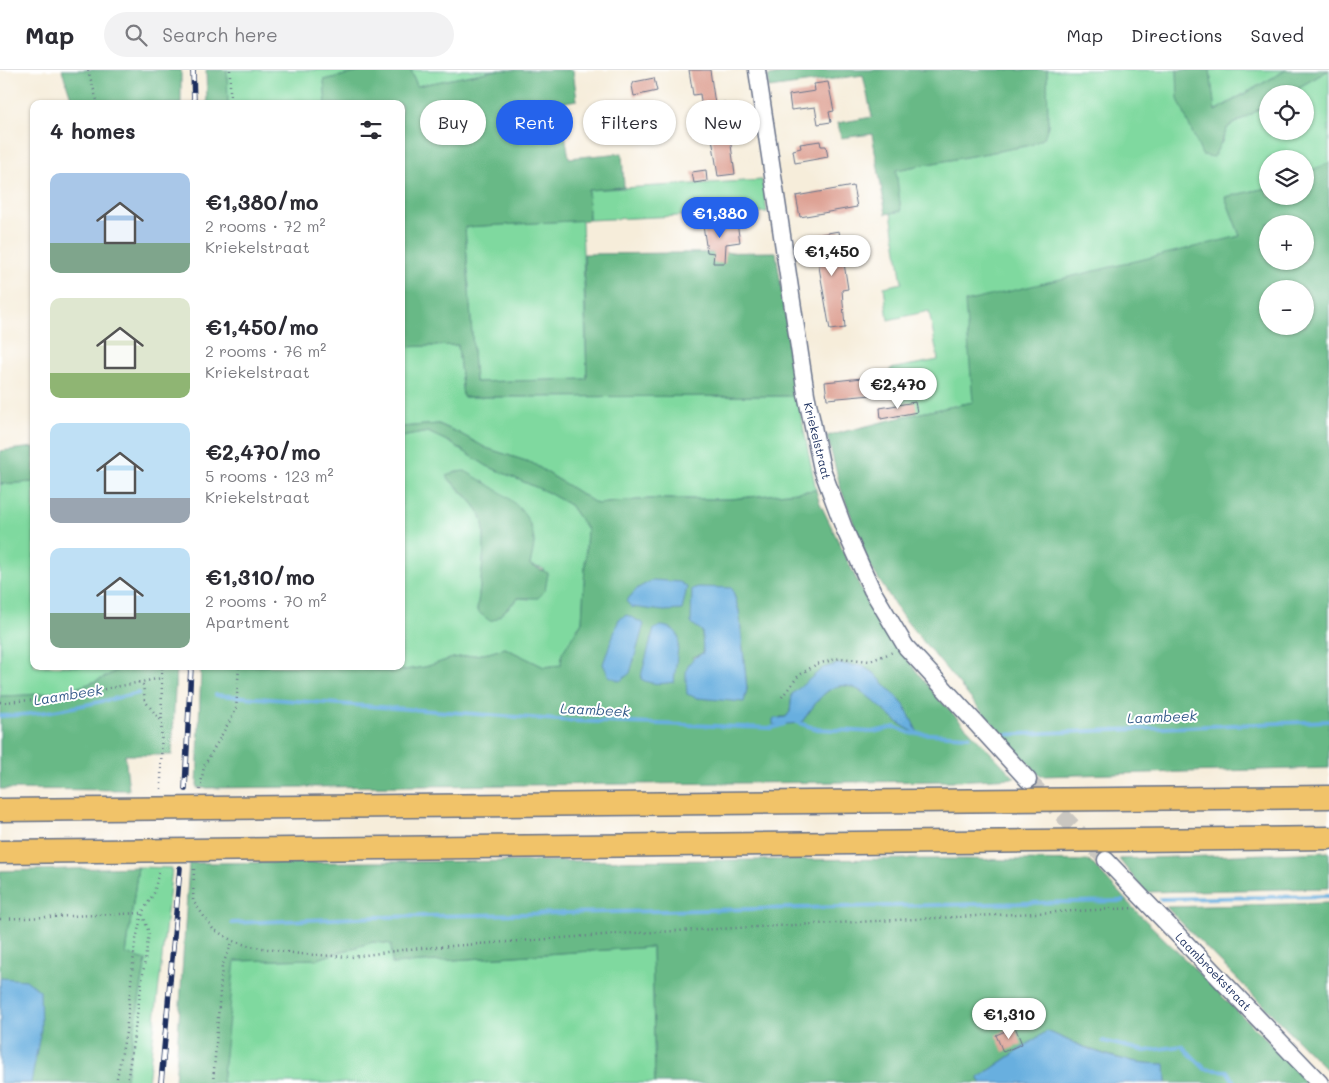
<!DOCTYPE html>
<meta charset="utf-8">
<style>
body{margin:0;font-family:Mali,sans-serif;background:#f2f2f3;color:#2b2b33;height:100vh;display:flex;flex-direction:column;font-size:19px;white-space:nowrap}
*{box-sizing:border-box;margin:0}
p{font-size:16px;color:#7c7c81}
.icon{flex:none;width:28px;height:28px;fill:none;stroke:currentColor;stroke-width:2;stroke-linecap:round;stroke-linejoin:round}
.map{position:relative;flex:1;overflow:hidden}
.side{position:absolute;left:30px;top:30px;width:375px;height:570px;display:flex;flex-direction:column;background:#fff;border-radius:10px;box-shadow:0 1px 4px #0004}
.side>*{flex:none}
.hud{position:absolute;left:420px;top:30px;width:475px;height:45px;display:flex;gap:10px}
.fabs{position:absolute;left:1259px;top:15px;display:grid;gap:10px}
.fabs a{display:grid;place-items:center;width:55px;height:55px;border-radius:50%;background:#fff;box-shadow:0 1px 4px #0004;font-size:25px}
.price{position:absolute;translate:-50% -42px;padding:0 11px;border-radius:18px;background:#fff;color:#222;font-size:16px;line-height:32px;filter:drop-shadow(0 1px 2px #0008)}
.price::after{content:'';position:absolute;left:50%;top:30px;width:15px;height:11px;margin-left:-8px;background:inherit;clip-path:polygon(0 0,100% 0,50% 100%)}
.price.current{background:#2563eb;color:#fff}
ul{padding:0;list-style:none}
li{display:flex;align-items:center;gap:15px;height:125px;padding:0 20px}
li span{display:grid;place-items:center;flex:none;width:140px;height:100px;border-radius:10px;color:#555}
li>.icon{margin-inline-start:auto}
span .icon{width:60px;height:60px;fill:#fffc;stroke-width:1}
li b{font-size:21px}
h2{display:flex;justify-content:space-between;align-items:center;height:60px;padding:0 20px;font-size:21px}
.pill{padding:0 18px;border-radius:22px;background:#fff;box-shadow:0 1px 4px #0004;font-size:18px;line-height:45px}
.pill.current{background:#2563eb;color:#fff}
header{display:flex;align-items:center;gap:30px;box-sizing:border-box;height:70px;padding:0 25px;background:#fff;border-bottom:1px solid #e1e1e2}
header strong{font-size:24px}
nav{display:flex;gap:28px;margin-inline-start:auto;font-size:18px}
.search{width:350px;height:45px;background:#f2f2f3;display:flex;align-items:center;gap:12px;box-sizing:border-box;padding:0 18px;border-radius:28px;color:#7c7c81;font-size:19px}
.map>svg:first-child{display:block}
.green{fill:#7fd99f;stroke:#4d847e;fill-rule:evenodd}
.forest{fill:#67b986;stroke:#417472;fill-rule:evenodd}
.water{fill:#68afdf;stroke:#426f9e}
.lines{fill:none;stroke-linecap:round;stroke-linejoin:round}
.stream{stroke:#68afdf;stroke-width:4}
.building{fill:#dea294}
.tertiary-tunnel{stroke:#cac7c1;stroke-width:16;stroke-dasharray:16 8;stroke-linecap:butt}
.tertiary-casing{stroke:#687289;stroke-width:19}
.motorway-casing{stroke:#687289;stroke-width:25}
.path{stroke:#687289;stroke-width:2.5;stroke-dasharray:1 4;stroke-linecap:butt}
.tertiary{stroke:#fff;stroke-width:16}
.motorway{stroke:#f1c369;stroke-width:22}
.rail-casing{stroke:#1b2f5e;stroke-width:5.5}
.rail{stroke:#fff;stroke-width:4;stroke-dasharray:11;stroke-linecap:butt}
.labels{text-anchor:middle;stroke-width:4;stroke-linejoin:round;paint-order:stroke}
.street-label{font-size:12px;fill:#1b2f5e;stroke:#fff}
.water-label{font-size:14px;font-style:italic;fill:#365c8b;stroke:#fff}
</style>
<header>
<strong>Map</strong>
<div class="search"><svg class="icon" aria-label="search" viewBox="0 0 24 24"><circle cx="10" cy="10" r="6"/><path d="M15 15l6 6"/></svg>Search here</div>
<nav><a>Map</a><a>Directions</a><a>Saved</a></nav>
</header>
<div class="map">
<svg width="1329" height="1013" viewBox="0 0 1329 1013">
<rect width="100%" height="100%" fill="#fff"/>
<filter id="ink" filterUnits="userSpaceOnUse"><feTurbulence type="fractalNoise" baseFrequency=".02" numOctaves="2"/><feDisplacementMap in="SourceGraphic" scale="10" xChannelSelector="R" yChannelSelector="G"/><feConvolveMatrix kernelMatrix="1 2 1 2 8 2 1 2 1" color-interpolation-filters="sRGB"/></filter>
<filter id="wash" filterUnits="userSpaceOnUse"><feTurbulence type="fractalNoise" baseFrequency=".0096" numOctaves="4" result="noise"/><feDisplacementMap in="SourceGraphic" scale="20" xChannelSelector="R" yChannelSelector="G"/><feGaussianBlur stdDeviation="1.12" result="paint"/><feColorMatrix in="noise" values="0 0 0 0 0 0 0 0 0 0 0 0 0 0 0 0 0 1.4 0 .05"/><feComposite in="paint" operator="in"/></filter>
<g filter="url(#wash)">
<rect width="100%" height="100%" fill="#f6edda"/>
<g class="green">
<polygon points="226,0 368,0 324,10 326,34 227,34"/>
<polygon points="411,0 497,0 417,16"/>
<polygon points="1047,0 1177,0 1179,29 1221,74 1228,57 1267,35 1268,61 1305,61 1305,24 1287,24 1329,0 1329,93 1305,103 1305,89 1268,89 1267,118 1225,127 1240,166 1214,173 973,332 902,347 890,299 938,290 929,241 888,250 884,217 902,213 891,143 901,141 895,100 1031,75 1048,56"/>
<polygon points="1210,0 1286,0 1214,41"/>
<polygon points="762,110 767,142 589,150 588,120"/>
<polygon points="582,150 587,309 475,312 465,157"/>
<polygon points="458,275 463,327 797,326 816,420 731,429 648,429 597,434 532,393 486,378 459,363 439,354 401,357 401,277"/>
<path d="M428,362l21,10 38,24 60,26 23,13 17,24 -5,93 -6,8 -15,35 -17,2 -39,-19 -16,5 -36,5 -28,9 -34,5 -41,-6h51v-229zM446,406l88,66 -4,23 14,4 -15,30 -10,-1 -23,21 -19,-8c2,-21 13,-80 3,-97 -8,-15 -23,-25 -34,-38z"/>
<path d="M34,412v184h89c-35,26 -81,29 -123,30v-212z"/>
<polygon points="138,797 172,798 148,1013 125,1013 146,890 126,885"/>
<polygon points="373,872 392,873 392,894 652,877 655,1013 222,1013 234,891 317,889"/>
</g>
<g class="forest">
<polygon points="62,0 181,0 181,34 73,34"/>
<polygon points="206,0 227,0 228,34 207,34"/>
<polygon points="368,0 411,0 417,16 497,0 573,0 577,30 560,33 569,88 622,83 624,117 588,120 589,150 465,157 475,312 587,309 584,184 776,182 797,326 463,327 458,275 401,277 401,34 326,34 324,10"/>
<polygon points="806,0 1047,0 1048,56 1044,68 1031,75 896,100 901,141 886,144 872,64 841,68 838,53 872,47 863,5 769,18 768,6"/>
<polygon points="1177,0 1210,0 1215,41 1286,0 1329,0 1287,24 1268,24 1267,35 1228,57 1214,87 1202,85 1178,29"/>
<path d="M1329,93v605l-289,8 -63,-70 -75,-90 -33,-52 -28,-75 -14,-53 75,-19 71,-15 -8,-100 275,-66 -15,-39 42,-9 1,8h37v-23zM1268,154h37v37h-37zM1268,219h37v37h-37z"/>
<path d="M438,354l21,9 27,15 46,15 65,41 51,-5h83l85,-9 3,11 57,119 61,77 78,81 -63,3 -755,7 4,-122h149l41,6 34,-5 28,-9 36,-5 16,-5 39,19 17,-2 1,-12 20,-31 5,-93 -17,-24 -23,-13 -60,-26 -38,-24 -21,-10 -27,5v-10zM732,518l7,23 8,78 -3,12 -47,-3 -4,-41 10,-4 -1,-22zM654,559l25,18 -4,9 -1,26zM838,594l24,2 13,8 29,31 13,27c-34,-8 -60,-73 -97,-34 -7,8 -13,17 -19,25l-21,-6h6l4,-5 2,-18z"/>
<polygon points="34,377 34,412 0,414 0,381"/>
<path d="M465,401c28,17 66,33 69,70 0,8 -3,17 -4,24l18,8 -3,18 -7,7h-20l-22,21 -6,2 -13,-10c2,-21 13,-80 3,-97 -8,-15 -22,-26 -34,-38l10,-4z"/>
<path d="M123,596h53l-4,89h-47l4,35 -129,-1v-93c42,-1 88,-4 123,-30z"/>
<polygon points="1329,782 1329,818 1145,822 1119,789"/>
<path d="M943,789l147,2 44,48 176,174h-144l-2,-19c-42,0 -79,-16 -117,-33l-69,47 4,5h-327l-3,-136 -260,17 -1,-20 -18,-2 -56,17 -82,2 -13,122h-47l14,-220z"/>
<polygon points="138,797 126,884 146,890 125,1013 0,1013 0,801"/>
<polygon points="1329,833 1329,1002 1166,837"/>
</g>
<g class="water">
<polygon points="653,510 680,512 687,517 682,540 664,541 631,537 626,531 638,518"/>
<path d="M698,517l34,1 7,23 8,78 -3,13 -47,-4 -10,-4c-1,-21 -5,-31 16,-41l-1,-22 -11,-8 1,-34z"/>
<polygon points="627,545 644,554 630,603 620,611 609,606 603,594 619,549"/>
<path d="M661,556c8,1 15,3 18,12l-5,44c-12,2 -23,3 -33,-3l1,-7 12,-43z"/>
<path d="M838,594l24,2 13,8 29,31 14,28c-36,-10 -62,-74 -98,-35 -7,8 -13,17 -19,25l-28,2v-6l13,-2 4,-5 2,-18 31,-26z"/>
<polygon points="0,908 26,910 40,921 41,959 31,1013 0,1013"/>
<path d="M1047,961c39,18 74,33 118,33l1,19h-184l-4,-5z"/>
</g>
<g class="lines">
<g class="stream">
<polyline points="216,625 572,651 772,658 784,654"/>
<path d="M0,646c48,-1 93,-13 139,-23"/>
<polyline points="796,652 817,659 873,662 895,657 910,663 969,666"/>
<polyline points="997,665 1329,651"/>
<polyline points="1161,829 1329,826"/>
<polyline points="232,853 380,847 1123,831"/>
<polyline points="1103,971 1145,981 1182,976 1205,999 1227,1001 1235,1013"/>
</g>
</g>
<g id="blocks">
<g class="building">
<polygon points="689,0 710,0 715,34 725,32 735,104 718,106 711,62 705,62 700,24 693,25"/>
<polygon points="654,8 657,21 634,26 632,16 634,12"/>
<polygon points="828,12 834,41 829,42 831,52 818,54 815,37 791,40 789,25 815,21 814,14"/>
<polygon points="820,71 821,76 826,76 828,87 795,93 793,80 801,78 800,74"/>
<polygon points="706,100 707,111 694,113 692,102"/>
<polygon points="853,116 857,137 800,147 796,126"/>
<polygon points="729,151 729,154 737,153 740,172 726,174 725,193 713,193 714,183 707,182 703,155"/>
<polygon points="839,161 848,219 842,220 845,258 830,260 815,174 818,174 816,165"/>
<polygon points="881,306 883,324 827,329 825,312"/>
<polygon points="915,332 917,342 881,349 880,338"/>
<polygon points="1015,957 1022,974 1003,982 996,965"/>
</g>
</g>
</g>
<g filter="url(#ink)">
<use href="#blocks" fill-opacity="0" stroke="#687289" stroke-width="1"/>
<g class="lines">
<polyline class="tertiary-tunnel" points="1028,710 1106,790"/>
<g class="tertiary-casing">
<g id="tertiary">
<polyline points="757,0 806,324 822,399 844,458 872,520 906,577 1028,710"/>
<polyline points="1106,790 1320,1013"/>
</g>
</g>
<g class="motorway-casing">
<g id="motorway">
<polyline points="0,740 1329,727"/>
<polyline points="0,782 1329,768"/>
</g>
</g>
<g class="path">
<polyline points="88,0 98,34"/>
<polyline points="230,0 230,34"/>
<polyline points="138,612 143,615 145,631 161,651"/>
<polyline points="782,627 799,605 817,594 840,588 870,591 893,582"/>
<polyline points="0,632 53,629 162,608"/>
<polyline points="161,719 162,596"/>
<polyline points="200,720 204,696 236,640 239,596"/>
<polyline points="194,799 193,831 213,859 233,871 249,876 300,884 351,887 409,879 617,864 1134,838"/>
<polyline points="0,849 142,843"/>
<polyline points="116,1013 126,962 135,874 142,843 154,823 159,800"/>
<polyline points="127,1013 149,863 143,845"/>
<polyline points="213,1013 222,896 233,871"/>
</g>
<use href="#tertiary" class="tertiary"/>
<use href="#motorway" class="motorway"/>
<g class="rail-casing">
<g id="rail">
<polyline points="193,0 194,34"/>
<polyline points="185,719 191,596"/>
<polyline points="161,1013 180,798"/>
</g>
</g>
<use href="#rail" class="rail"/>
</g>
</g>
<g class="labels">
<g class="street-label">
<text transform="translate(817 371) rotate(76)" y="4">Kriekelstraat</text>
<text transform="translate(1213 902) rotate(46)" y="4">Laambroekstraat</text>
</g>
<g class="water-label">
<text transform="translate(68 625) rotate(-9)" y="5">Laambeek</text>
<text transform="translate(595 640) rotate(3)" y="5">Laambeek</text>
<text transform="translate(1162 647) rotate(-2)" y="5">Laambeek</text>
</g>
</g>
</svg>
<div class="fabs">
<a><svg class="icon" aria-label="locate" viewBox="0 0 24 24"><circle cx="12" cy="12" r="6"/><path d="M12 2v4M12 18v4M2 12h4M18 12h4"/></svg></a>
<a><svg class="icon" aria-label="layers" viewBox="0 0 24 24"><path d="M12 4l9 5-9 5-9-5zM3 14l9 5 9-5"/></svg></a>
<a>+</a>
<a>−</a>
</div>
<b class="price current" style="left:720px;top:169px">€1,380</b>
<b class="price" style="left:832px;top:207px">€1,450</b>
<b class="price" style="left:898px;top:340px">€2,470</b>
<b class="price" style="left:1009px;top:970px">€1,310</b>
<div class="hud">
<a class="pill">Buy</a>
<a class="pill current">Rent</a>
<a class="pill">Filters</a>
<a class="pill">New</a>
</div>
<section class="side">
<h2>4 homes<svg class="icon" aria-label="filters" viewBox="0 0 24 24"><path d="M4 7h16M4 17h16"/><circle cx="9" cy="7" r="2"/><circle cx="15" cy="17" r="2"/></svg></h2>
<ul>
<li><span style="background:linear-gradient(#a9c7e8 70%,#7fa58c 0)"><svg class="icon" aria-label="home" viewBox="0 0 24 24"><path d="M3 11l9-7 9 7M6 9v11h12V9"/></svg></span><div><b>€1,380/mo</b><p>2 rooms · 72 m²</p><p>Kriekelstraat</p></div></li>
<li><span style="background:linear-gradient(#dfe7d0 75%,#8fb573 0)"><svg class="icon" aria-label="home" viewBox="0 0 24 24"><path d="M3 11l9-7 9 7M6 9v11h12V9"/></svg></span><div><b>€1,450/mo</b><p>2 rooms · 76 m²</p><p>Kriekelstraat</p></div></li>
<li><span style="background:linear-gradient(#bfe0f5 75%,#9aa5b1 0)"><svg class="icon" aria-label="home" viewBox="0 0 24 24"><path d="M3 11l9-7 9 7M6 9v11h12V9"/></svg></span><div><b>€2,470/mo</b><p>5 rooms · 123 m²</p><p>Kriekelstraat</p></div></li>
<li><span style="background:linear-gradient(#bfe0f5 65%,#7fa58c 0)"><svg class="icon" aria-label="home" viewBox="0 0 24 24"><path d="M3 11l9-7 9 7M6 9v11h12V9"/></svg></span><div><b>€1,310/mo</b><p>2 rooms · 70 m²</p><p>Apartment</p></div></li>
</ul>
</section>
</div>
